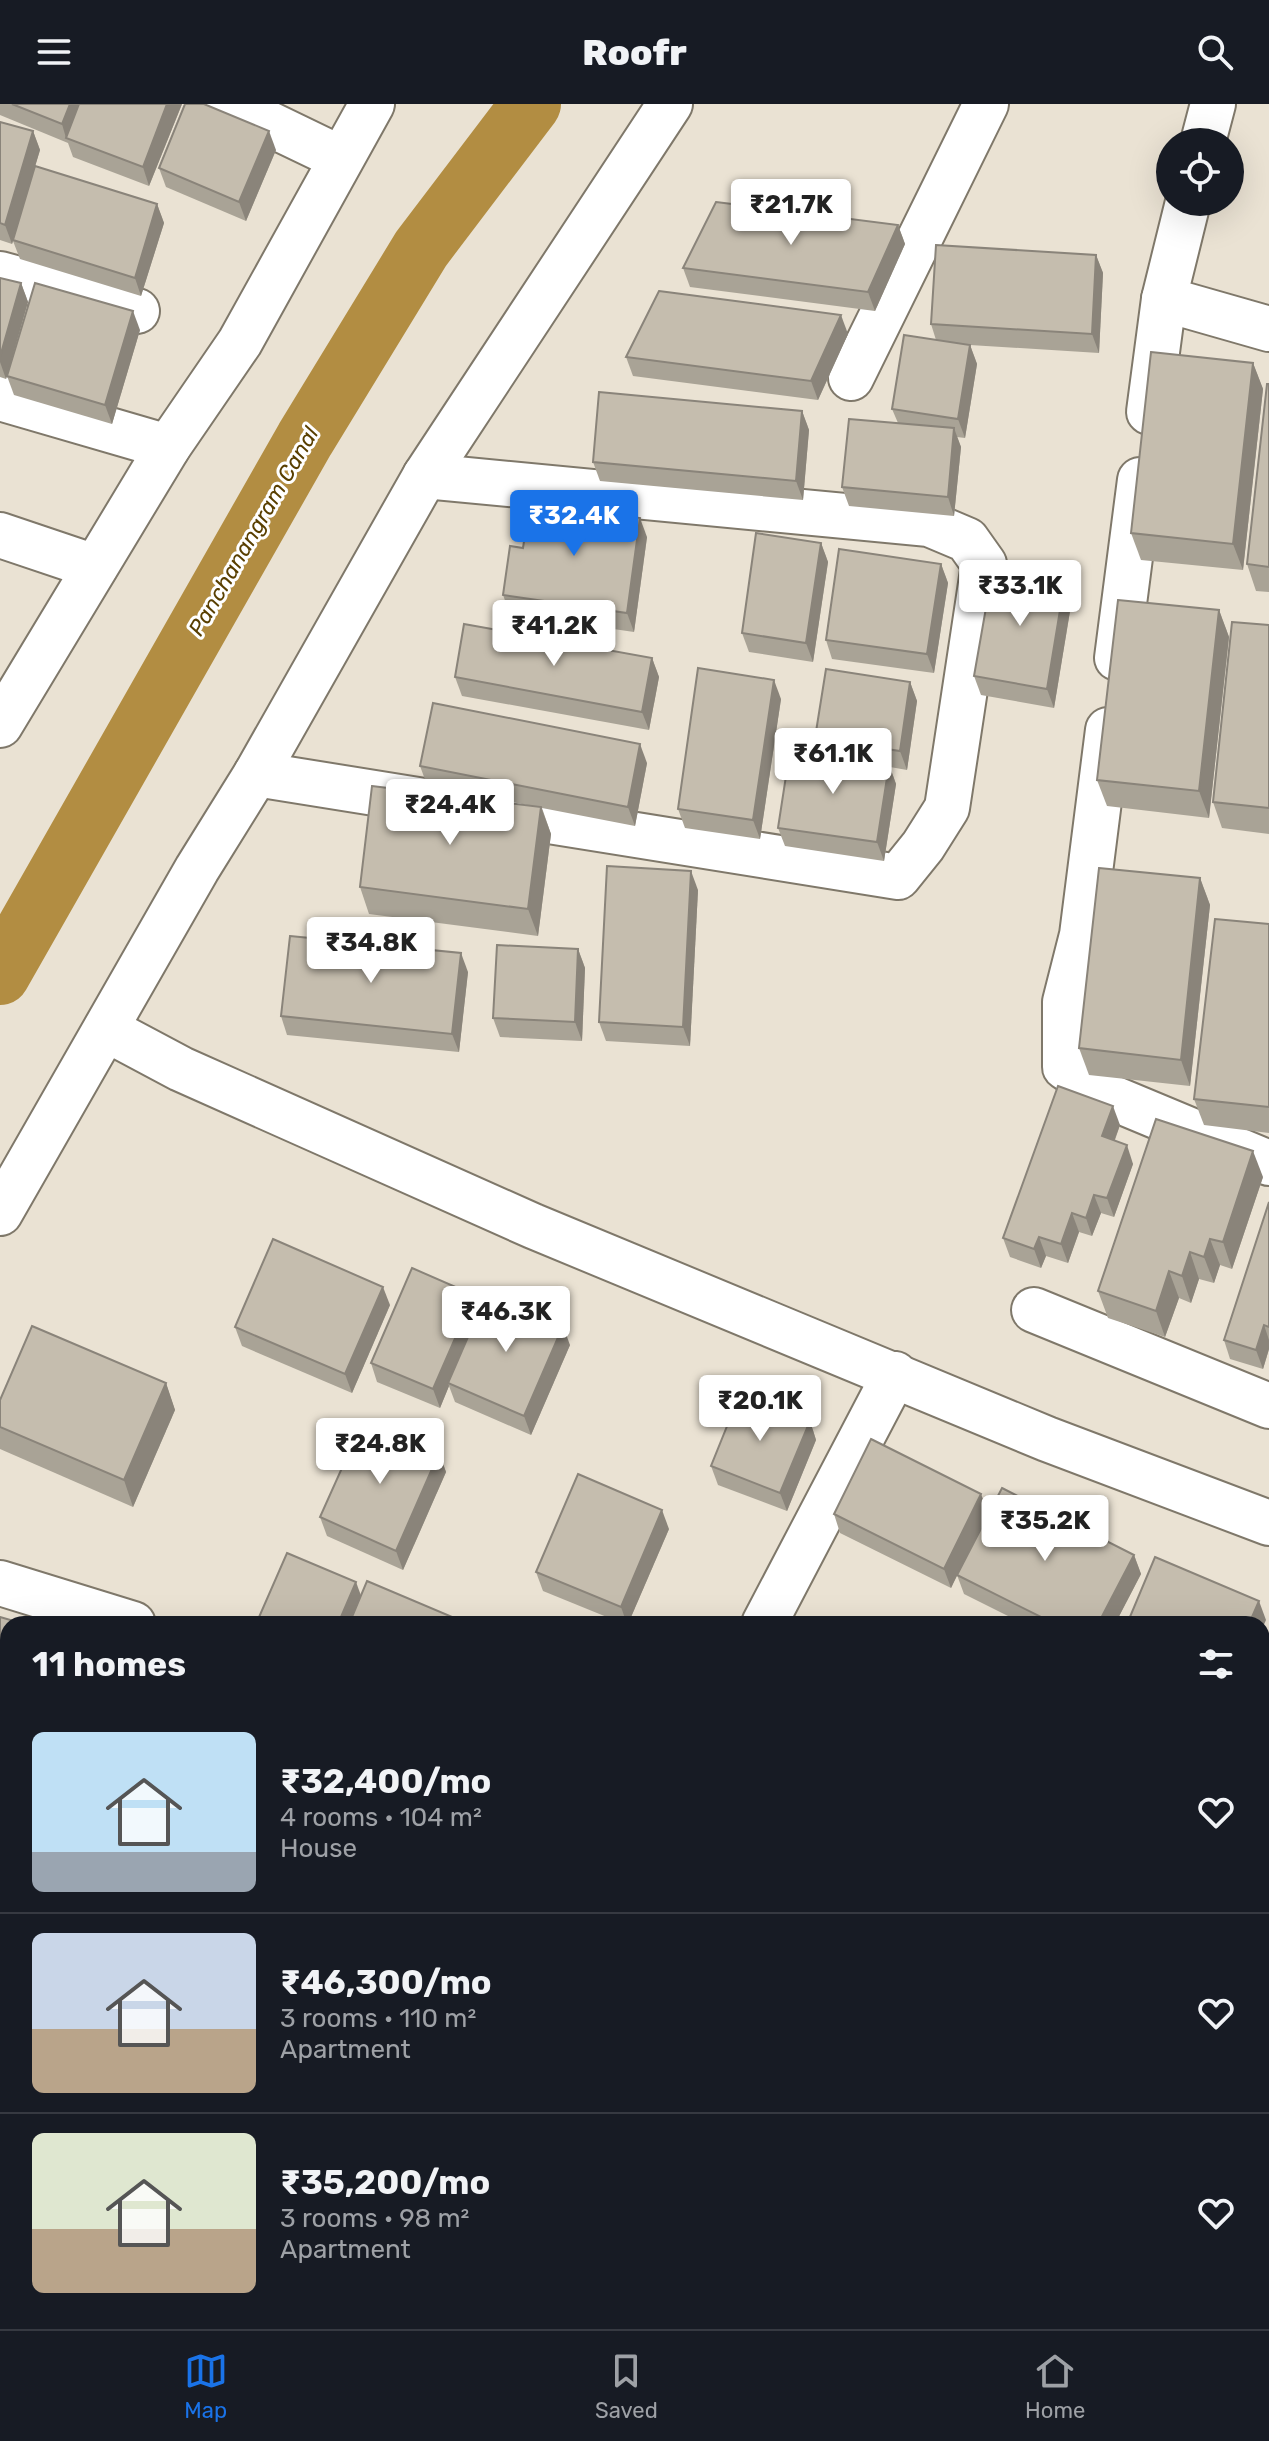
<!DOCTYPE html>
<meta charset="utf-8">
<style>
body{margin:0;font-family:Rubik,sans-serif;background:#242831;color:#f1f3f6;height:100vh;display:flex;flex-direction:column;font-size:30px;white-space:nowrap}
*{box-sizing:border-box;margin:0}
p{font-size:26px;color:#9ea1a6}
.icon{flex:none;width:44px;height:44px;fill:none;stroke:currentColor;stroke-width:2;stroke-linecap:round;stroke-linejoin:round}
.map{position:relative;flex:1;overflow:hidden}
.panel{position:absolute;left:0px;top:1512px;width:1270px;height:714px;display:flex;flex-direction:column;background:#171b24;border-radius:24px 24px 0 0;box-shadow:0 8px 32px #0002}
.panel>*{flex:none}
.tools{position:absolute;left:1156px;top:24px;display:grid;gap:16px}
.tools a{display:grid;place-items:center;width:88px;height:88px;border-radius:50%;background:#171b24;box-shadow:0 8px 32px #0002;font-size:40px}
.price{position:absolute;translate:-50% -68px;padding:0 18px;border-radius:8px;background:#fff;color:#222;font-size:26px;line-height:52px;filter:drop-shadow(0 2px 4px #0008)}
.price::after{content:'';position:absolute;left:50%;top:48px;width:24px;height:18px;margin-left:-12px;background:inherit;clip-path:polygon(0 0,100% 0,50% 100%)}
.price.on{background:#1a73e8;color:#fff}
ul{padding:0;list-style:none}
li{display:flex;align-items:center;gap:24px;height:200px;padding:0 32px}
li+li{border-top:2px solid #363941}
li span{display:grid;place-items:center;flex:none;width:224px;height:160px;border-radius:12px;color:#555}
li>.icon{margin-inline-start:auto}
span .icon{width:96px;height:96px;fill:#fffc;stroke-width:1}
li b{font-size:34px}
h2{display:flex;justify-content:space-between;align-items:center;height:96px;padding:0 32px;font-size:34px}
header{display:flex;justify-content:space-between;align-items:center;height:104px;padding:0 32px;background:#171b24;font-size:36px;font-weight:800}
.tabs{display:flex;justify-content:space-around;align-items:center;height:112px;border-top:2px solid #363941;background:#171b24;font-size:22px;color:#9ea1a6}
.tabs a{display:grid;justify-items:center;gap:4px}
.tabs .on{color:#1a73e8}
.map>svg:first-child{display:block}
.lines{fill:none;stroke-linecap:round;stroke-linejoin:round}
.canal{stroke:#b28d42;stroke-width:60}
.minor-casing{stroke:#7f786a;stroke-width:48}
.minor{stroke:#fff;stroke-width:44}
.wall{fill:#a9a396}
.shaded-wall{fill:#8a847a}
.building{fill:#c5bdae;stroke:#8a847a;stroke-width:2}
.labels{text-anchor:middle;stroke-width:6;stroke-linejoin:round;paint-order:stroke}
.water-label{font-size:22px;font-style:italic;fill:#593f00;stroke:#fff}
</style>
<header><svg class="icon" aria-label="menu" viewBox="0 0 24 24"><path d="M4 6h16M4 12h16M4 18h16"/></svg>Roofr<svg class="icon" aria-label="search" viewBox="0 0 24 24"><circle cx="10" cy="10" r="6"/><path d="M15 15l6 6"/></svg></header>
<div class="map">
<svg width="1269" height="2225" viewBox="0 0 1269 2225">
<rect width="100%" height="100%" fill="#eae2d3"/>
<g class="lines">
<polyline class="canal" points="0,871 305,335 421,145 531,0"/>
<g class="minor-casing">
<g id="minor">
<polyline points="228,0 340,54"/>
<polyline points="1203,38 1213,0"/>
<polyline points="1188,98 1164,195 1269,225"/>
<polyline points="0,170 137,207"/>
<polyline points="851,274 986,0"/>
<polyline points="0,294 168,343"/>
<polyline points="1149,308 1164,195"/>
<polyline points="0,431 95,463"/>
<polyline points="1117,554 1140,376"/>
<polyline points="0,621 168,343 240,238 372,0"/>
<polyline points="1108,626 1082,831 1065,898 1065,963 1108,992 1269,1059"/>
<polyline points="256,670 898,773 923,742 947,704 984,460 967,436 929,420 425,372"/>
<polyline points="106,925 181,965 533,1122 1047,1335 1269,1419"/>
<polyline points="0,1109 197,765 256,670 425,372 670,0"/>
<polyline points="1034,1206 1269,1302"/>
<polyline points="0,1479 133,1520"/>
<polyline points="764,1520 895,1270"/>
<polyline points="0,1757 8,1759"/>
<polyline points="1262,1853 1269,1857"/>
<polyline points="0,2051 8,2053"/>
<polyline points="683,2218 695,2225"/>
<polyline points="355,2225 359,2218"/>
<polyline points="1187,2225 1191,2218"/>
</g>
</g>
<use href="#minor" class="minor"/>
</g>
<g class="wall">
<polygon points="0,0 182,0 149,82 73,53 68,39 0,11"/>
<polygon points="0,18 33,27 40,46 35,62 157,100 164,119 141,192 20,155 13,137 12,140 0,136"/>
<polygon points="276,46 246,117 166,83 159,64"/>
<polygon points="898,121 905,140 875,207 690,183 683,164"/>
<polygon points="1096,151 1103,169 1099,249 970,241 977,260 965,334 957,333 961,343 954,412 849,402 842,383 898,319 892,305 936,236 931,220"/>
<polygon points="0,174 21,179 28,198 6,275 0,273"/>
<polygon points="140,226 112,320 14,291 7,272"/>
<polygon points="848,230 818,296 633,272 626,253"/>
<polygon points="1253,259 1263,285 1243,466 1141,456 1131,429"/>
<polygon points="1269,280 1269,488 1256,487 1247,460"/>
<polygon points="802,307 809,326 803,396 600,377 593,358"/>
<polygon points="647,433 634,528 510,510 503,491 523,444"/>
<polygon points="821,439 828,458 813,558 749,548 742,529"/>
<polygon points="941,460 948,479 934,569 832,555 826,536"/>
<polygon points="1072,495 1054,604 981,591 974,572"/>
<polygon points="1219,506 1229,533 1209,714 1107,702 1097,676"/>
<polygon points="1269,521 1269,730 1222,724 1213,698"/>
<polygon points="652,554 659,573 649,626 462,592 455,573"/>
<polygon points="910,578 917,597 907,666 890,663 896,680 884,757 785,742 778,724 821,651 815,634"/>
<polygon points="781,595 760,735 685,724 678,705"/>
<polygon points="647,659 635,722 542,704 551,730 538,832 369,810 360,783 537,703 427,681 420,662"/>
<polygon points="1200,774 1210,801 1190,982 1089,971 1079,944"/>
<polygon points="698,786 690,942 606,937 599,918"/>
<polygon points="1269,820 1269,1029 1204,1021 1194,995"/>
<polygon points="578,845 585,864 582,937 500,933 493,914"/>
<polygon points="468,868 459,948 287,931 281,912"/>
<polygon points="1120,1021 1115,1036 1133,1060 1114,1113 1101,1109 1092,1132 1079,1128 1068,1159 1046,1152 1041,1164 1010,1153 1003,1134"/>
<polygon points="1263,1073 1232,1165 1220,1161 1214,1179 1199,1175 1191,1199 1179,1194 1165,1233 1108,1214 1098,1187"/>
<polygon points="1269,1098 1269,1245 1263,1265 1230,1255 1224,1236"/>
<polygon points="390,1201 352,1289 242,1242 235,1223"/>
<polygon points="480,1207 570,1241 531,1331 455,1298 449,1282 440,1304 377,1278 371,1259"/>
<polygon points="166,1279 175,1306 133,1403 0,1345 0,1296"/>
<polygon points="810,1317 816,1336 787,1407 718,1381 711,1362"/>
<polygon points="439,1349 446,1368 403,1466 327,1432 320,1413"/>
<polygon points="988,1409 1134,1451 1141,1470 1115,1520 1024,1520 964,1490 957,1471 951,1484 840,1429 834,1410"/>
<polygon points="669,1425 628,1520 624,1520 543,1487 536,1468"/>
<polygon points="0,1513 8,1520 8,1578 6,1577 8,1592 0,1620"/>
<polygon points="1269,1552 1269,1693 1262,1689 1262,1566"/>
<polygon points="1269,2078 1269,2203 1262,2200 1262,2092"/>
<polygon points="414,2218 470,2218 466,2225 428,2225"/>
<polygon points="761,2218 776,2218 773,2224"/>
<polygon points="1033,2218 1120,2218 1116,2225 1047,2225"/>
</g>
<g class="shaded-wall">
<polygon points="70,0 84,0 66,34 62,20"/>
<polygon points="167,0 182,0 149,82 143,63"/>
<polygon points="33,27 40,46 12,140 5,121"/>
<polygon points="269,27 276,46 246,117 239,98"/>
<polygon points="157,100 164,119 141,192 135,174"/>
<polygon points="898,121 905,140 875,207 868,188"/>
<polygon points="1096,151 1103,169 1099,249 1092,230"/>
<polygon points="21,179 28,198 6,275 0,258 0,253"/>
<polygon points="133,207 140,226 112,320 105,301"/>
<polygon points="841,211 848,230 818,296 811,277"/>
<polygon points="970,241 977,260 965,334 958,315"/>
<polygon points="1253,259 1263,285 1243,466 1233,440"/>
<polygon points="802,307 809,326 803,396 796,377"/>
<polygon points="954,324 961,343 954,412 948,393"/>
<polygon points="640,414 647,433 634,528 627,509"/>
<polygon points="821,439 828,458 813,558 806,539"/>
<polygon points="941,460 948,479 934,569 927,550"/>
<polygon points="1065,476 1072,495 1054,604 1047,585"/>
<polygon points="1219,506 1229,533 1209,714 1199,687"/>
<polygon points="652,554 659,573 649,626 642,608"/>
<polygon points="774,576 781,595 760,735 753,716"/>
<polygon points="910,578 917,597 907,666 900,647"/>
<polygon points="640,640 647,659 635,722 628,703"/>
<polygon points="889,661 896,680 884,757 877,738"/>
<polygon points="541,703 551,730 538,832 528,805"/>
<polygon points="691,767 698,786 690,942 683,923"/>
<polygon points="1200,774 1210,801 1190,982 1181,956"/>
<polygon points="578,845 585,864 582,937 575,918"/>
<polygon points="461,849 468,868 459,948 452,930"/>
<polygon points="1113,1002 1120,1021 1109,1051 1102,1032"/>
<polygon points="1127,1041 1133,1060 1114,1113 1107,1094"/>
<polygon points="1253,1047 1263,1073 1232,1165 1223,1138"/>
<polygon points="1094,1091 1101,1109 1092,1132 1086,1114"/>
<polygon points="1072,1109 1079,1128 1068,1159 1061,1140"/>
<polygon points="1039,1133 1046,1152 1041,1164 1034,1145"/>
<polygon points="1210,1135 1220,1161 1214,1179 1204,1153"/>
<polygon points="1190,1148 1199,1175 1191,1199 1182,1172"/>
<polygon points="1169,1167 1179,1194 1165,1233 1156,1207"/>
<polygon points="383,1183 390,1201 352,1289 345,1270"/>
<polygon points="474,1191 481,1210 448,1279 449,1282 440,1304 433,1285"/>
<polygon points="1264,1221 1269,1236 1269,1245 1263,1265 1256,1246"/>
<polygon points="563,1222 570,1241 531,1331 524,1312"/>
<polygon points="166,1279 175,1306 133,1403 124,1376"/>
<polygon points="810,1317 816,1336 787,1407 780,1389"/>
<polygon points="439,1349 446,1368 403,1466 396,1447"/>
<polygon points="981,1390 988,1409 951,1484 944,1465"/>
<polygon points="662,1406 669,1425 628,1520 627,1520 621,1503"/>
<polygon points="1134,1451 1141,1470 1115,1520 1098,1520"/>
<polygon points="356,1478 363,1497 353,1520 338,1520"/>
<polygon points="1259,1497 1266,1516 1262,1525 1262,1520 1249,1520"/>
<polygon points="3,1568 8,1582 8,1592 0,1620 0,1577"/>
<polygon points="247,2218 249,2218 251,2225 244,2225"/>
<polygon points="453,2218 470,2218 466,2225 453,2225 452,2221"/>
<polygon points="563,2218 580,2218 576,2225 560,2225"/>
<polygon points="1103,2218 1120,2218 1116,2225 1100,2225"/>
</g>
<g class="building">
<polygon points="12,0 70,0 62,20"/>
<polygon points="79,0 167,0 143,63 66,34"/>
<polygon points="185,0 204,0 269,27 239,98 159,64"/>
<polygon points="0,18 33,27 5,121 0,119"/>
<polygon points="35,62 157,100 135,174 13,136"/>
<polygon points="716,98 898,121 868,188 683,164"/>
<polygon points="936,141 1096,151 1092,230 931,220"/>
<polygon points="0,174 21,179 0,253"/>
<polygon points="35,179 133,207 105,301 7,272"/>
<polygon points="659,187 841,211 811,277 626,253"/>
<polygon points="904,231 970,241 958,315 892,305"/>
<polygon points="1151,248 1253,259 1233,440 1131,429"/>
<polygon points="1267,280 1269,280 1269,463 1247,460"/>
<polygon points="599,288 802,307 796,377 593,358"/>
<polygon points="849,315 954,324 948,393 842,383"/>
<polygon points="530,398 640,414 627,509 503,491 510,442 523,444"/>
<polygon points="756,429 821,439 806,539 742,529"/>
<polygon points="839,445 941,460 927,550 826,536"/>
<polygon points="993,464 1065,476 1047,585 974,572"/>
<polygon points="1118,496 1219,506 1199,687 1097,676"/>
<polygon points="1232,518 1269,521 1269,704 1213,698"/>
<polygon points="464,520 652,554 642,608 455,573"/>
<polygon points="698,564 774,576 753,716 678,705"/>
<polygon points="826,565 910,578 900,647 815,634"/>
<polygon points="433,599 640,640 628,703 420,662"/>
<polygon points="790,646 889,661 877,738 778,724"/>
<polygon points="372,682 541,703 528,805 360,783"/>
<polygon points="607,762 691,767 683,923 599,918"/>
<polygon points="1099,764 1200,774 1181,956 1079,944"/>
<polygon points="1215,815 1269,820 1269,1003 1194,995"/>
<polygon points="290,832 461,849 452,930 281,912"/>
<polygon points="497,841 578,845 575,918 493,914"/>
<polygon points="1058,982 1113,1002 1102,1032 1127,1041 1107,1094 1094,1091 1086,1114 1072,1109 1061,1140 1039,1133 1034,1145 1003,1134"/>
<polygon points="1156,1015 1253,1047 1223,1138 1210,1135 1204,1153 1190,1148 1182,1172 1169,1167 1156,1207 1098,1187"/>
<polygon points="1269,1098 1269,1223 1264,1221 1256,1246 1224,1236"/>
<polygon points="273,1135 383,1183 345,1270 235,1223"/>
<polygon points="412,1164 474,1191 433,1285 371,1259"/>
<polygon points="487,1189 563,1222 524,1312 448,1279"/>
<polygon points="32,1222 166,1279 124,1376 0,1323 0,1296"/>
<polygon points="740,1290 810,1317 780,1389 711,1362"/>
<polygon points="363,1317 439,1349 396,1447 320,1413"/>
<polygon points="871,1335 981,1390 944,1465 834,1410"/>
<polygon points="578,1370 662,1406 621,1503 536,1468"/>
<polygon points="1002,1384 1134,1451 1098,1520 1055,1520 957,1471"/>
<polygon points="287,1449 356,1478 338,1520 256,1520"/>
<polygon points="1155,1453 1259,1497 1249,1520 1127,1520"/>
<polygon points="367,1477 457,1515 455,1520 349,1520"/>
<polygon points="0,1513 24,1520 8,1520 8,1561 0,1559"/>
<polygon points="1269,1552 1269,1677 1262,1674 1262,1566"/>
<polygon points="1269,2078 1269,2188 1262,2184 1262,2092"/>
<polygon points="138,2218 247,2218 244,2225 136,2225"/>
<polygon points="473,2218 563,2218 560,2225 469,2225"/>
<polygon points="1064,2218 1103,2218 1100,2225 1078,2225"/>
</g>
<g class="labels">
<g class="water-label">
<text transform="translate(253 427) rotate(-60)" y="8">Panchanangram Canal</text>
</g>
</g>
</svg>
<div class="tools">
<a><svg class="icon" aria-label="locate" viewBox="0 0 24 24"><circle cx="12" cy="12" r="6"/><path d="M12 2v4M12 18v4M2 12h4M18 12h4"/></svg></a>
</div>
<b class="price" style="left:791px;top:143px">₹21.7K</b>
<b class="price on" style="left:574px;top:454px">₹32.4K</b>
<b class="price" style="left:1020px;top:524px">₹33.1K</b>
<b class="price" style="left:554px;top:564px">₹41.2K</b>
<b class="price" style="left:833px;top:692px">₹61.1K</b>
<b class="price" style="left:450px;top:743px">₹24.4K</b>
<b class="price" style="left:371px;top:881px">₹34.8K</b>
<b class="price" style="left:506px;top:1250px">₹46.3K</b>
<b class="price" style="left:760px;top:1339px">₹20.1K</b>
<b class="price" style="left:380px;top:1382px">₹24.8K</b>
<b class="price" style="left:1045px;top:1459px">₹35.2K</b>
<section class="panel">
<h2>11 homes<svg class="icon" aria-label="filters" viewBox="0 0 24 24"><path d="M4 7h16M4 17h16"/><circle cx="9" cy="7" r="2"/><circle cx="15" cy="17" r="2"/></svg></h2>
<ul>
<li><span style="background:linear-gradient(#bfe0f5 75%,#9aa5b1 0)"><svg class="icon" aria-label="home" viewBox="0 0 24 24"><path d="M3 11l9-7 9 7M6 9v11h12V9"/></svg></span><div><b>₹32,400/mo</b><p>4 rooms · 104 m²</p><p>House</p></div><svg class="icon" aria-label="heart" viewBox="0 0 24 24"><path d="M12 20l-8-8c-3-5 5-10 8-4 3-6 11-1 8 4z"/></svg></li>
<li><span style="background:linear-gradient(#c9d6e8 60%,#b9a48a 0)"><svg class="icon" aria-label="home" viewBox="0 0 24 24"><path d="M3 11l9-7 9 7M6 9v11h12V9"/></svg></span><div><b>₹46,300/mo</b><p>3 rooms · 110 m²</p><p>Apartment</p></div><svg class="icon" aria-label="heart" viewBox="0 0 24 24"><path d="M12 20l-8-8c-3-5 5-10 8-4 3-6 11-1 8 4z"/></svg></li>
<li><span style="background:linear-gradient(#dfe7d0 60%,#b9a48a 0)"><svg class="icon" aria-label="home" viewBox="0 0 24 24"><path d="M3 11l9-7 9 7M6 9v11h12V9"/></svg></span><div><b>₹35,200/mo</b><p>3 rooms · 98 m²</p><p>Apartment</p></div><svg class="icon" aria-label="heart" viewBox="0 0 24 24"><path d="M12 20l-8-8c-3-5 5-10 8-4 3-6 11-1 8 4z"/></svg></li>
</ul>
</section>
</div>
<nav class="tabs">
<a class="on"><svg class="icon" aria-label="map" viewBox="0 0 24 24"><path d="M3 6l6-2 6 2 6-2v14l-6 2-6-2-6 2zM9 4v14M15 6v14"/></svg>Map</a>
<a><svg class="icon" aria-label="saved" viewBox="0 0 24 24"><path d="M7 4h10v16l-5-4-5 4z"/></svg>Saved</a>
<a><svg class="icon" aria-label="home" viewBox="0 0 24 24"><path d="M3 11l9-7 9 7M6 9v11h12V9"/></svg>Home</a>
</nav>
